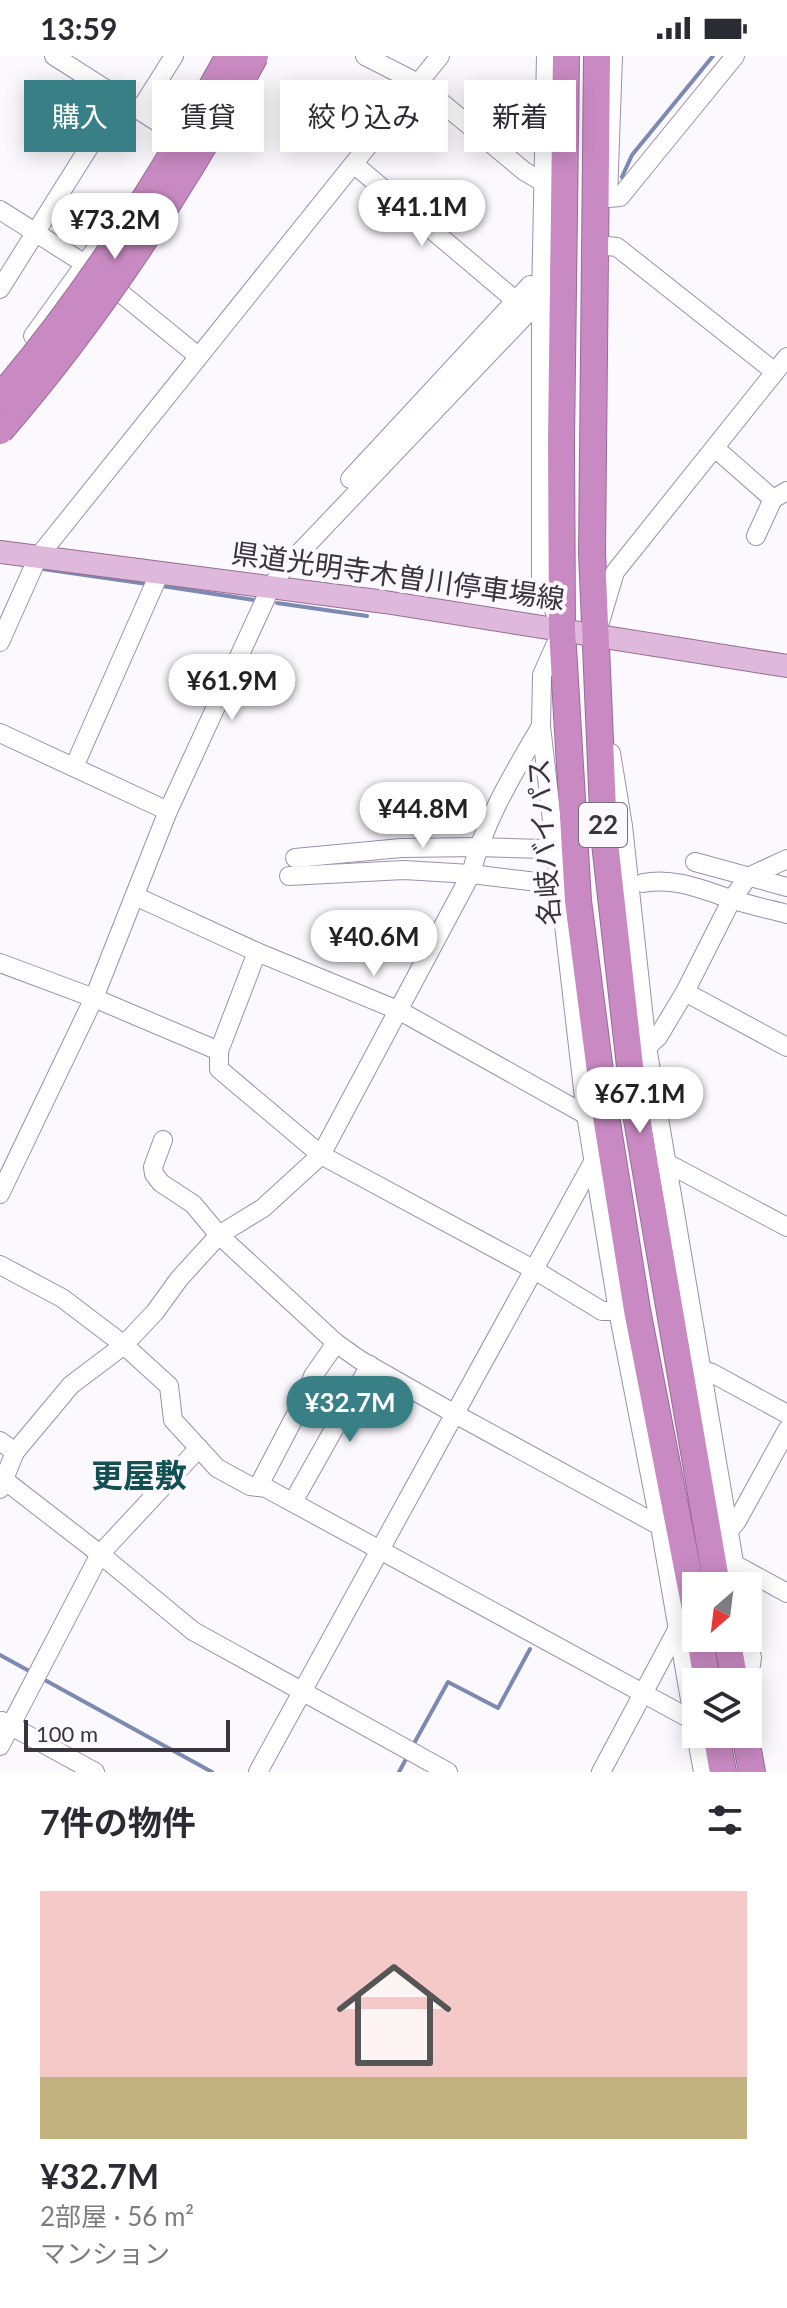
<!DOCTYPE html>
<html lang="ja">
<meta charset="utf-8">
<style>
body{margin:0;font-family:Lato,"Noto Sans JP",sans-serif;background:#f2f2f3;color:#2b2b33;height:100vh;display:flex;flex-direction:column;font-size:30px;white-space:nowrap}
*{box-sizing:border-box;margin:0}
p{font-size:26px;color:#7c7c81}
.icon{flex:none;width:44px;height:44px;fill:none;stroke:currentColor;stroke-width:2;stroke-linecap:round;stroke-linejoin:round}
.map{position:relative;height:1716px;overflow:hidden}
.side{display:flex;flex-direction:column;background:#fff;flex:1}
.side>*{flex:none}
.top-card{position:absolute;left:24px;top:24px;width:740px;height:72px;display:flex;gap:16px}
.needle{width:52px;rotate:208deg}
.fabs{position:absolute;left:682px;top:1516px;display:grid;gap:16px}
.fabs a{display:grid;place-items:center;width:80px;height:80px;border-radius:0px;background:#fff;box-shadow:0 4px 20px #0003;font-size:40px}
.scale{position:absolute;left:24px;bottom:20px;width:206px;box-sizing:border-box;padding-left:8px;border:4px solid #3a343f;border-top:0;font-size:22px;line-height:28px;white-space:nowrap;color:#3a343f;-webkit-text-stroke:6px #fbf8fe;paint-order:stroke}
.price{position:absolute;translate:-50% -68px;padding:0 18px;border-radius:28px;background:#fff;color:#222;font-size:26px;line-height:52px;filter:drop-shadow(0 2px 4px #0008)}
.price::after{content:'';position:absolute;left:50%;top:48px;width:24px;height:18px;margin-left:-12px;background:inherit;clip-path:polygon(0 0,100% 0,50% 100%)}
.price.active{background:#388085;color:#fff}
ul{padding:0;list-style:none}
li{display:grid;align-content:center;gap:16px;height:424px;padding:0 40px}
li+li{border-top:2px solid #e1e1e2}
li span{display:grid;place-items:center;height:248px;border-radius:0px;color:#555}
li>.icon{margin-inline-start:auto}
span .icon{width:144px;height:144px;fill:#fffc;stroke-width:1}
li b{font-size:34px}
h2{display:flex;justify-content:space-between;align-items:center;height:96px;padding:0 40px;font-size:34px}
.tag{padding:0 28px;border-radius:0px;background:#fff;box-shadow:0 4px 20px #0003;font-size:28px;line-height:72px}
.tag.active{background:#388085;color:#fff}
.status{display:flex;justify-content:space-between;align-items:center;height:56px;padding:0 40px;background:#fff;direction:ltr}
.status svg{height:22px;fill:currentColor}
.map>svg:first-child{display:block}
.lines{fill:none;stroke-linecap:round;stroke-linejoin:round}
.stream{stroke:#7c89b0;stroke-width:4}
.minor-casing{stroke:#9d8faa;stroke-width:20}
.major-casing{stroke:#976c95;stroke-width:24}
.highway-casing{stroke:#976c95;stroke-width:28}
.minor{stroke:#fff;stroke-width:18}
.major{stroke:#dfb9db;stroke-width:22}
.highway{stroke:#c98ac3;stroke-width:26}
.highway-bridge-casing{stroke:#976c95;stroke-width:28;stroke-linecap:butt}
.highway-bridge{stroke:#c98ac3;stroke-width:26}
.labels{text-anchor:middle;stroke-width:8;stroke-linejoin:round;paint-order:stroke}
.shield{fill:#fbf8fe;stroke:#746f78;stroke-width:2}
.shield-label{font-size:26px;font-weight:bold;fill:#3a343f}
.street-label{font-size:28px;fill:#3a343f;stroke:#fbf8fe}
.quarter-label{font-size:32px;font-weight:bold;fill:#125054;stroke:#fbf8fe}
</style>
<div class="status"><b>13:59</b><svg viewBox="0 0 49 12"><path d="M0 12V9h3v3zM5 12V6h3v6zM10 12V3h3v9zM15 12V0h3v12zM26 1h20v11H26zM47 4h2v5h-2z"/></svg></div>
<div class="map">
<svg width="787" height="1716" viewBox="0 0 787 1716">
<rect width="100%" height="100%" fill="#fbf8fe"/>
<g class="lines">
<g class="stream">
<polyline points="622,121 632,99 713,0"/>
<polyline points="43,513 147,528"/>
<polyline points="162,530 254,544"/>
<polyline points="277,547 367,560"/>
<polyline points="0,1599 31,1616"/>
<polyline points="43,1623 212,1716"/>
<polyline points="412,1691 448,1626 498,1652 530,1593"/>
<polyline points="399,1716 406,1703"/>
</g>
<g class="minor-casing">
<g id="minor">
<polyline points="54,0 173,76"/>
<polyline points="365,0 418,27 524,115 544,127"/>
<polyline points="546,0 541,243 541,521 562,574 542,619 541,670 586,1059 618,1255 660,1470 696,1678"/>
<polyline points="140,54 174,0"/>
<polyline points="355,109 515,244"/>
<polyline points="608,141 613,0"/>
<polyline points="608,142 620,141 735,0"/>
<polyline points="0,154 85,208 198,300"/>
<polyline points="607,190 617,191 775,316"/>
<polyline points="0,233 120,42"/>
<polyline points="33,280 100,187"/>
<polyline points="715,392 773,443 787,435"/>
<polyline points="350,423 530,229 533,250"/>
<polyline points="756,480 773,443"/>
<polyline points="600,566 615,516 787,301"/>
<polyline points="0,586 38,501 440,0"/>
<polyline points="0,677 168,755"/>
<polyline points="611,697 623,770 647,991 738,1530"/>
<polyline points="74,711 160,516"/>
<polyline points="295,802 401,792 478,791 544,793"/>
<polyline points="695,806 787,831"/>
<polyline points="289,820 404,814 471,818 554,828"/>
<path d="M643,827c30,-6 58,6 88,16 18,6 37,10 56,15"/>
<polyline points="135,840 257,896 400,955 586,1059"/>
<polyline points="257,896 219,995 219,1013 321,1099 533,1213 602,1255 618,1255"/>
<polyline points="0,907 94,942 219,995"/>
<polyline points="685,936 787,991"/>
<polyline points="647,991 658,981 685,936 732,843 748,821 787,803"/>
<polyline points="163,1084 153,1111 154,1118 161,1127 193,1148 219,1179 336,1287 360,1304 455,1358 660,1470"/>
<polyline points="665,1106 787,1171"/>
<polyline points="0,1138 94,942 168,755 271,531 282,515 541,243"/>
<polyline points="0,1209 62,1242 124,1289 169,1330 173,1364 217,1412 250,1430 266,1432 694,1665"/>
<polyline points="701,1314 712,1317 787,1358"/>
<polyline points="0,1385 15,1396 0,1433"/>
<path d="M15,1396l56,-67 53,-40 31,-33 24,-33 40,-44 44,-27 58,-53 150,-281c13,-53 42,-100 70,-148"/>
<polyline points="3,1423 100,1498 193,1575 448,1716"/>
<polyline points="258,1431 303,1345 313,1320 336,1287"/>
<polyline points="293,1446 370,1309"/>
<polyline points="728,1476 737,1465 787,1374"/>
<polyline points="734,1508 787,1537"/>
<polyline points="748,1582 752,1602 748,1627"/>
<polyline points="2,1665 95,1716"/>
<polyline points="696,1678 703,1716"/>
<polyline points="0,1690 100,1498 199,1392"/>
<polyline points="258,1716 593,1106"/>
<polyline points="601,1716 677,1574"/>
</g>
</g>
<g class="major-casing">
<polyline id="major" points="0,496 385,546 787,610"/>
</g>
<g class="highway-casing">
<g id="highway">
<polyline points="566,0 561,385 562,574 578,845 605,1054 637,1254 696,1558"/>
<polyline points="597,0 592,497 604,778 634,1046 717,1530"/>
<polyline points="700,1582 707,1626"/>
<polyline points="727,1582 735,1626"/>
<polyline points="716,1678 723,1716"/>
<polyline points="745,1678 752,1716"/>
</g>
</g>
<use href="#minor" class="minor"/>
<use href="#major" class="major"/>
<use href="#highway" class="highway"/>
<g class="highway-bridge-casing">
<g id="highway-bridge">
<path d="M0,341c89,-104 163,-222 229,-341"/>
<path d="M0,375c99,-114 182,-242 255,-375"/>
</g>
</g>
<use href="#highway-bridge" class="highway-bridge"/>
</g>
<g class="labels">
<rect class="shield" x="579" y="747" width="48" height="44" rx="6"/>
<g class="shield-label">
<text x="603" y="778">22</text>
</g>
<g class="street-label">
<text transform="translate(398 520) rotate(8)" y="10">県道光明寺木曽川停車場線</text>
<text transform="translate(544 786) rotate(-94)" y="10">名岐バイパス</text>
</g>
<g class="quarter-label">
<text x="139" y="1431">更屋敷</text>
</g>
</g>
</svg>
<div class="fabs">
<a><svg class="needle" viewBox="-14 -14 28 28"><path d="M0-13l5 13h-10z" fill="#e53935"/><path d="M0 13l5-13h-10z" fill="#7c7c81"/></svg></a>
<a><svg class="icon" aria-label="layers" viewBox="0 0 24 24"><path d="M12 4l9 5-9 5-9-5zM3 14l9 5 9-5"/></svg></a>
</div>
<div class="scale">100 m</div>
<b class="price" style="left:422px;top:192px">¥41.1M</b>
<b class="price" style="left:115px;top:205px">¥73.2M</b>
<b class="price" style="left:232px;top:666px">¥61.9M</b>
<b class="price" style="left:423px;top:794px">¥44.8M</b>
<b class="price" style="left:374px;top:922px">¥40.6M</b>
<b class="price" style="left:640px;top:1079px">¥67.1M</b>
<b class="price active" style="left:350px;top:1388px">¥32.7M</b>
<div class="top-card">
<a class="tag active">購入</a>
<a class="tag">賃貸</a>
<a class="tag">絞り込み</a>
<a class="tag">新着</a>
</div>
</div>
<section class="side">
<h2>7件の物件<svg class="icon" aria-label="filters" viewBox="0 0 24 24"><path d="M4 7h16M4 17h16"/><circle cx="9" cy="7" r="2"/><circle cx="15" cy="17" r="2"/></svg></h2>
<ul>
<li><span style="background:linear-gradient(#f6c9c9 75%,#c2b280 0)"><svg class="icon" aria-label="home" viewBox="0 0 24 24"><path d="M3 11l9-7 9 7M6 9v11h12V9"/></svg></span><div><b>¥32.7M</b><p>2部屋 · 56 m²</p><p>マンション</p></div></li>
</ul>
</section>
